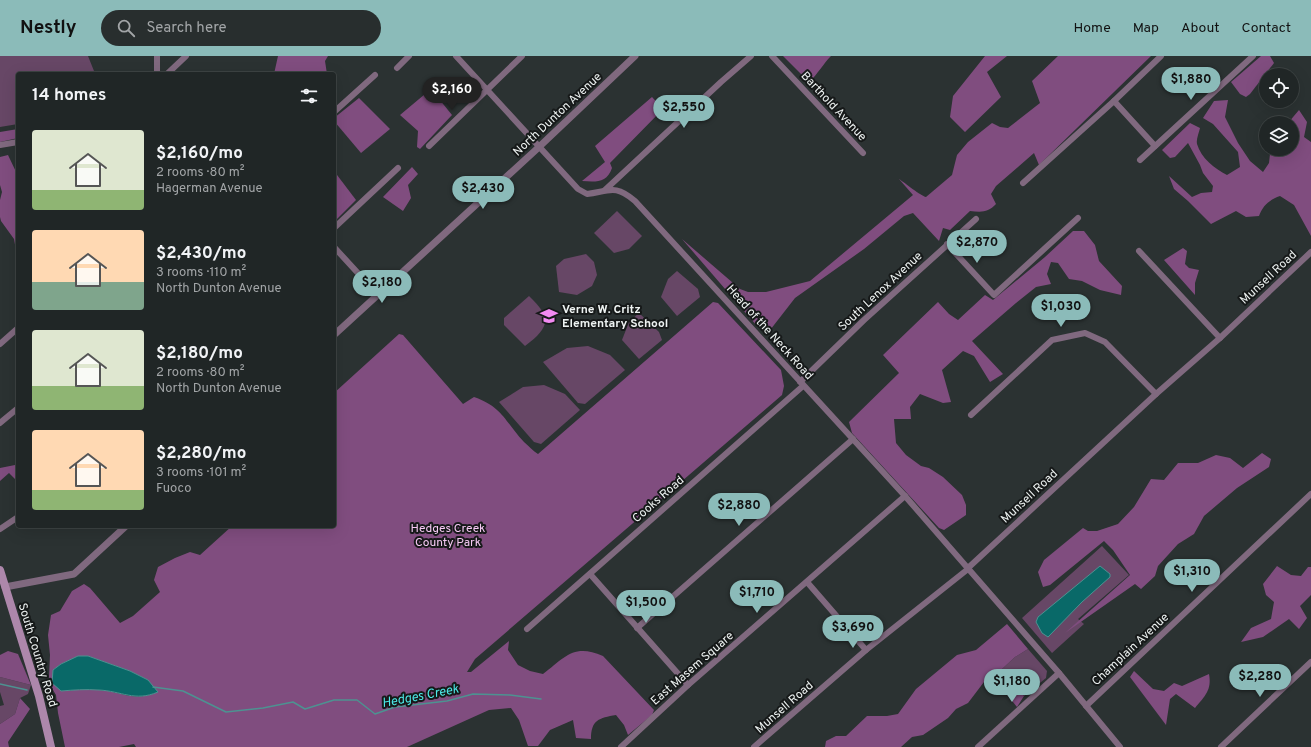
<!DOCTYPE html>
<meta charset="utf-8">
<style>
body{margin:0;font-family:Overpass,sans-serif;background:#282e2e;color:#f1f3f6;height:100vh;display:flex;flex-direction:column;font-size:15px;white-space:nowrap}
*{box-sizing:border-box;margin:0}
p{font-size:13px;color:#a2a5a7}
.icon{flex:none;width:22px;height:22px;fill:none;stroke:currentColor;stroke-width:2;stroke-linecap:round;stroke-linejoin:round}
.map{position:relative;flex:1;overflow:hidden}
.sheet{position:absolute;left:16px;top:16px;width:320px;height:456px;display:flex;flex-direction:column;background:#202626;border-radius:4px;box-shadow:0 4px 16px #0002,0 0 0 1px #3d4343}
.sheet>*{flex:none}
.controls{position:absolute;left:1259px;top:12px;display:grid;gap:8px}
.controls a{display:grid;place-items:center;width:40px;height:40px;border-radius:50%;background:#202626;box-shadow:0 4px 16px #0002,0 0 0 1px #3d4343;font-size:20px}
.price{position:absolute;translate:-50% -34px;padding:0 9px;border-radius:14px;background:#8bbbb9;color:#111;font-size:13px;line-height:26px;filter:drop-shadow(0 1px 2px #0008)}
.price::after{content:'';position:absolute;left:50%;top:24px;width:12px;height:9px;margin-left:-6px;background:inherit;clip-path:polygon(0 0,100% 0,50% 100%)}
.price.active{background:#222;color:#fff}
ul{padding:0;list-style:none}
li{display:flex;align-items:center;gap:12px;height:100px;padding:0 16px}
li span{display:grid;place-items:center;flex:none;width:112px;height:80px;border-radius:4px;color:#555}
li>.icon{margin-inline-start:auto}
span .icon{width:48px;height:48px;fill:#fffc;stroke-width:1}
li b{font-size:17px}
h2{display:flex;justify-content:space-between;align-items:center;height:48px;padding:0 16px;font-size:17px}
header{display:flex;align-items:center;gap:24px;box-sizing:border-box;height:56px;padding:0 20px;background:#8bbbb9;color:#111}
header strong{font-size:19px}
nav{display:flex;gap:22px;margin-inline-start:auto;font-size:14px}
.search{width:280px;height:36px;background:#282e2e;display:flex;align-items:center;gap:10px;box-sizing:border-box;padding:0 14px;border-radius:22px;color:#a2a5a7;font-size:15px}
.map>svg:first-child{display:block}
.green{fill:#674766}
.forest{fill:#804d7f;fill-rule:evenodd}
.water{fill:#096968;stroke:#4d9291}
.lines{fill:none;stroke-linecap:round;stroke-linejoin:round}
.stream{stroke:#4d9291;stroke-width:1.5}
.minor{stroke:#80697f;stroke-width:6}
.tertiary{stroke:#80697f;stroke-width:7}
.secondary{stroke:#ad87ab;stroke-width:8}
.labels{text-anchor:middle;stroke-width:4;stroke-linejoin:round;paint-order:stroke}
.street-label{font-size:12px;fill:#edf2f1;stroke:#161919}
.poi-label{font-size:12px;font-weight:bold;fill:#edf2f1;stroke:#161919;text-anchor:start}
.park-label{font-size:12px;fill:#f6c9f4;stroke:#161919}
.water-label{font-size:13px;font-style:italic;fill:#4deae8;stroke:#161919}
</style>
<header>
<strong>Nestly</strong>
<div class="search"><svg class="icon" aria-label="search" viewBox="0 0 24 24"><circle cx="10" cy="10" r="6"/><path d="M15 15l6 6"/></svg>Search here</div>
<nav><a>Home</a><a>Map</a><a>About</a><a>Contact</a></nav>
</header>
<div class="map">
<svg width="1311" height="691" viewBox="0 0 1311 691">
<rect width="100%" height="100%" fill="#2b3232"/>
<g class="green">
<polygon points="0,0 88,0 94,15 81,18 18,18 18,68 0,71"/>
<polygon points="617,155 642,180 629,193 614,197 594,177"/>
<polygon points="586,198 594,206 597,219 592,230 577,239 559,236 556,210 564,203"/>
<polygon points="677,215 698,233 700,241 677,260 661,241 668,223"/>
<path d="M529,240c23,22 21,31 -4,50l-21,-21v-7z"/>
<polygon points="639,257 659,276 662,284 639,303 622,284 629,266"/>
<polygon points="588,290 610,299 625,314 585,348 578,347 543,306 567,292"/>
<polygon points="544,329 565,338 580,354 541,388 534,386 499,346 523,331"/>
<polygon points="1102,490 1129,519 1078,563 1084,568 1052,597 1022,562"/>
<polygon points="1028,593 1047,615 1046,622 1024,640 1011,628 1002,613 1015,601"/>
<polygon points="0,621 31,629 28,638 20,642 15,658 0,668 0,650 4,649 0,636"/>
</g>
<g class="forest">
<polygon points="278,0 328,0 325,5 327,18 274,18"/>
<path d="M783,0h48c-8,8 -13,18 -22,26z"/>
<polygon points="985,0 1007,0 987,16 1001,41 965,76 950,61 953,40"/>
<path d="M1058,0h93l-112,109 -5,-12 -38,33 -5,8 5,10c-8,9 -15,8 -26,7l-20,19 -7,-2 -4,13 -26,-28 -9,3 -40,33 -69,49 -28,36 -10,-8 -75,-87 58,50 8,3h18l44,-11 103,-86 -14,-16c6,4 22,17 27,18l26,-22 5,-20 11,-13 24,-19 8,4 8,1 32,-25 -8,-22z"/>
<polygon points="1261,0 1270,0 1274,7 1250,38 1246,41 1240,38 1231,26"/>
<polygon points="431,33 452,59 420,93 417,91 418,75 400,59"/>
<path d="M652,41l11,12 -53,54 2,5c-5,15 -16,14 -30,13l23,-19 -10,-16z"/>
<polygon points="359,42 390,73 361,97 334,65 334,62"/>
<path d="M1228,44l-3,17 13,26 12,18 13,11 6,-9 1,-9 13,-5h9v-26h-4l11,-13 8,12 -3,15 7,5v94l-17,-31 -14,-9c-11,4 -17,9 -21,20l-13,1 -10,-6 -25,13 -23,-23 -14,-12 -5,-13 23,21 9,-4 11,-1 1,-6 -10,-13 -3,-8 -12,-22 -13,14 -5,1 -8,-8 28,-27 10,5c-1,5 -4,11 -3,16 4,14 18,25 30,31l13,-8 -2,-15 -25,-28 -10,-6 11,-17z"/>
<polygon points="18,73 18,82 0,86 0,76"/>
<polygon points="8,99 18,120 18,205 14,183 1,165 0,161 0,144 2,136 0,129 0,101"/>
<polygon points="412,111 418,118 408,129 411,142 403,155 383,141"/>
<polygon points="334,115 356,144 334,166"/>
<polygon points="1073,175 1084,175 1095,189 1099,205 1122,230 1121,239 1100,234 1082,225 1069,223 1058,207 1051,206 1047,218 1051,228 1036,231 1016,247 972,285 1003,318 990,326 974,300 963,295 942,314 951,346 943,347 920,338 910,351 911,363 894,363 896,387 906,399 921,410 929,412 943,421 962,439 966,449 966,459 944,474 939,472 852,377 849,366 899,317 883,299 938,246 949,258 958,264 985,239 993,244 1045,201"/>
<polygon points="1183,192 1187,195 1185,208 1189,212 1199,214 1195,227 1195,239 1164,204"/>
<path d="M713,246l5,1 63,67 3,16 -2,9 -307,264 -8,13h4l38,-31 -1,9 10,15 12,6 13,3c22,-17 31,-31 60,-18l51,54 -2,5 -24,20 -4,-10 -8,-10c-17,3 -25,5 -25,24l-15,-1 -3,-18 -23,10 -12,16h-10l-9,-26 -8,-12 -22,2 -82,37h-271l-2,-3 -15,3h-54l-7,-34 -2,-18 -3,-5 -4,-13 1,-22 -2,-20 3,-20 9,-4 12,-20 12,-7 6,4 30,35 13,-7 27,-24 -6,-12 4,-13 17,-9 15,-6 10,3 32,-29h102v-133l65,-59 4,1 60,69 11,-7c29,10 31,25 50,45 5,4 9,9 14,12zM78,600h10l42,15 18,9 9,12c-23,11 -36,-1 -58,-2 -13,-1 -26,0 -38,1l-8,-21 8,-6z"/>
<polygon points="1262,397 1271,403 1269,411 1237,432 1204,460 1194,478 1178,488 1158,510 1155,520 1141,533 1135,528 1065,577 1130,519 1113,494 1104,485 1050,529 1043,531 1038,516 1044,504 1083,472 1088,475 1097,475 1118,468 1134,451 1151,423 1164,424 1178,407 1198,407 1216,399 1230,402 1243,412"/>
<polygon points="15,409 18,409 18,426 9,417 0,425 0,412"/>
<polygon points="1277,510 1291,519 1301,520 1308,511 1311,511 1311,539 1300,550 1307,562 1299,573 1289,563 1263,581 1241,586 1251,572 1271,563 1274,546 1266,539 1263,528"/>
<polygon points="1007,568 1028,593 1015,601 1002,613 1011,628 1024,640 1017,651 991,619 987,622 968,647 956,653 948,662 923,679 912,681 901,691 825,691 826,685 836,680 846,680 867,660 887,660 898,658 916,633 957,599 976,594"/>
<polygon points="8,595 18,598 31,629 0,621 0,599"/>
<path d="M1134,615l19,18 11,2 10,-8 8,3 27,-12c3,16 -4,22 -14,34l-19,-14 -6,5 -4,26 -36,-48z"/>
<polygon points="20,642 30,653 8,686 9,691 0,691 0,668 15,658"/>
</g>
<g class="water">
<polygon points="1100,510 1110,518 1110,521 1082,546 1048,581 1042,577 1036,566 1038,561"/>
<path d="M78,600h10l42,15 18,9 10,12c-23,10 -37,-1 -59,-2 -13,-1 -26,0 -38,1l-9,-8 1,-13 8,-6z"/>
</g>
<g class="lines">
<g class="stream">
<polyline points="0,628 27,634"/>
<polyline points="153,631 183,635 226,656 263,652 293,646 305,653 334,644 357,644 375,658 395,651 447,645 473,638 510,639 541,643"/>
</g>
<g class="minor">
<polyline points="157,0 157,18"/>
<path d="M456,0l122,133 9,5c23,-3 28,-10 48,7l270,295 154,177 61,74"/>
<polyline points="772,0 863,97"/>
<polyline points="397,12 409,0"/>
<polyline points="167,18 186,0"/>
<polyline points="1114,45 1155,90"/>
<polyline points="334,56 375,19"/>
<polyline points="0,89 18,86"/>
<polyline points="429,90 522,0"/>
<polyline points="1140,104 1253,0"/>
<polyline points="1023,127 1114,45 1161,0"/>
<polyline points="605,134 721,26 751,0"/>
<polyline points="334,172 398,112"/>
<polyline points="947,188 994,239 1078,162"/>
<polyline points="334,191 378,239"/>
<polyline points="1139,195 1220,282"/>
<polyline points="0,288 18,272"/>
<polyline points="800,326 864,264 976,163"/>
<polyline points="971,359 1052,284 1085,277 1105,286 1156,338"/>
<polyline points="0,367 18,352"/>
<polyline points="0,473 18,461"/>
<polyline points="968,512 1156,338 1220,282 1311,196"/>
<polyline points="590,518 688,629"/>
<polyline points="807,526 866,594"/>
<polyline points="637,572 853,383"/>
<polyline points="527,573 803,330"/>
<polyline points="1086,650 1311,438"/>
<polyline points="621,691 688,629 905,440"/>
<polyline points="754,691 866,594 968,513"/>
<polyline points="978,691 1059,617"/>
<polyline points="1221,691 1311,606"/>
</g>
<g class="tertiary">
<polyline points="334,279 539,91 635,0"/>
<polyline points="5,531 74,518 126,470"/>
</g>
<polyline class="secondary" points="0,514 39,640 51,691"/>
</g>
<defs>
<g id="school-bare" transform="scale(1.38)"><path d="M0-5L7-2L0 1L-7-2ZM-4 1L0 2.5L4 1V4Q0 6-4 4Z" fill="#f38af2" stroke="#161919" stroke-width="2.5" paint-order="stroke"/></g>
</defs>
<g fill-rule="evenodd">
<use href="#school-bare" x="549" y="260"/>
</g>
<g class="labels">
<g class="street-label">
<text transform="translate(834 50) rotate(47)" y="4">Barthold Avenue</text>
<text transform="translate(557 58) rotate(-43)" y="4">North Dunton Avenue</text>
<text transform="translate(1268 221) rotate(-43)" y="4">Munsell Road</text>
<text transform="translate(880 235) rotate(-43)" y="4">South Lenox Avenue</text>
<text transform="translate(770 276) rotate(48)" y="4">Head of the Neck Road</text>
<text transform="translate(1029 440) rotate(-43)" y="4">Munsell Road</text>
<text transform="translate(658 443) rotate(-41)" y="4">Cooks Road</text>
<text transform="translate(1130 593) rotate(-43)" y="4">Champlain Avenue</text>
<text transform="translate(38 599) rotate(73)" y="4">South Country Road</text>
<text transform="translate(692 612) rotate(-41)" y="4">East Masem Square</text>
<text transform="translate(784 651) rotate(-41)" y="4">Munsell Road</text>
</g>
<g class="poi-label">
<text x="562" y="257">Verne W. Critz<tspan x="562" dy="14">Elementary School</tspan></text>
</g>
<g class="park-label">
<text x="448" y="476">Hedges Creek<tspan x="448" dy="14">County Park</tspan></text>
</g>
<g class="water-label">
<text transform="translate(420 639) rotate(-11)" y="5">Hedges Creek</text>
</g>
</g>
</svg>
<div class="controls">
<a><svg class="icon" aria-label="locate" viewBox="0 0 24 24"><circle cx="12" cy="12" r="6"/><path d="M12 2v4M12 18v4M2 12h4M18 12h4"/></svg></a>
<a><svg class="icon" aria-label="layers" viewBox="0 0 24 24"><path d="M12 4l9 5-9 5-9-5zM3 14l9 5 9-5"/></svg></a>
</div>
<b class="price" style="left:1191px;top:45px">$1,880</b>
<b class="price active" style="left:452px;top:55px">$2,160</b>
<b class="price" style="left:684px;top:73px">$2,550</b>
<b class="price" style="left:483px;top:154px">$2,430</b>
<b class="price" style="left:977px;top:208px">$2,870</b>
<b class="price" style="left:382px;top:248px">$2,180</b>
<b class="price" style="left:1061px;top:272px">$1,030</b>
<b class="price" style="left:739px;top:471px">$2,880</b>
<b class="price" style="left:1192px;top:537px">$1,310</b>
<b class="price" style="left:757px;top:558px">$1,710</b>
<b class="price" style="left:646px;top:568px">$1,500</b>
<b class="price" style="left:853px;top:593px">$3,690</b>
<b class="price" style="left:1260px;top:642px">$2,280</b>
<b class="price" style="left:1012px;top:647px">$1,180</b>
<section class="sheet">
<h2>14 homes<svg class="icon" aria-label="filters" viewBox="0 0 24 24"><path d="M4 7h16M4 17h16"/><circle cx="9" cy="7" r="2"/><circle cx="15" cy="17" r="2"/></svg></h2>
<ul>
<li><span style="background:linear-gradient(#dfe7d0 75%,#8fb573 0)"><svg class="icon" aria-label="home" viewBox="0 0 24 24"><path d="M3 11l9-7 9 7M6 9v11h12V9"/></svg></span><div><b>$2,160/mo</b><p>2 rooms · 80 m²</p><p>Hagerman Avenue</p></div></li>
<li><span style="background:linear-gradient(#ffd9b3 65%,#7fa58c 0)"><svg class="icon" aria-label="home" viewBox="0 0 24 24"><path d="M3 11l9-7 9 7M6 9v11h12V9"/></svg></span><div><b>$2,430/mo</b><p>3 rooms · 110 m²</p><p>North Dunton Avenue</p></div></li>
<li><span style="background:linear-gradient(#dfe7d0 70%,#8fb573 0)"><svg class="icon" aria-label="home" viewBox="0 0 24 24"><path d="M3 11l9-7 9 7M6 9v11h12V9"/></svg></span><div><b>$2,180/mo</b><p>2 rooms · 80 m²</p><p>North Dunton Avenue</p></div></li>
<li><span style="background:linear-gradient(#ffd9b3 75%,#8fb573 0)"><svg class="icon" aria-label="home" viewBox="0 0 24 24"><path d="M3 11l9-7 9 7M6 9v11h12V9"/></svg></span><div><b>$2,280/mo</b><p>3 rooms · 101 m²</p><p>Fuoco</p></div></li>
</ul>
</section>
</div>
